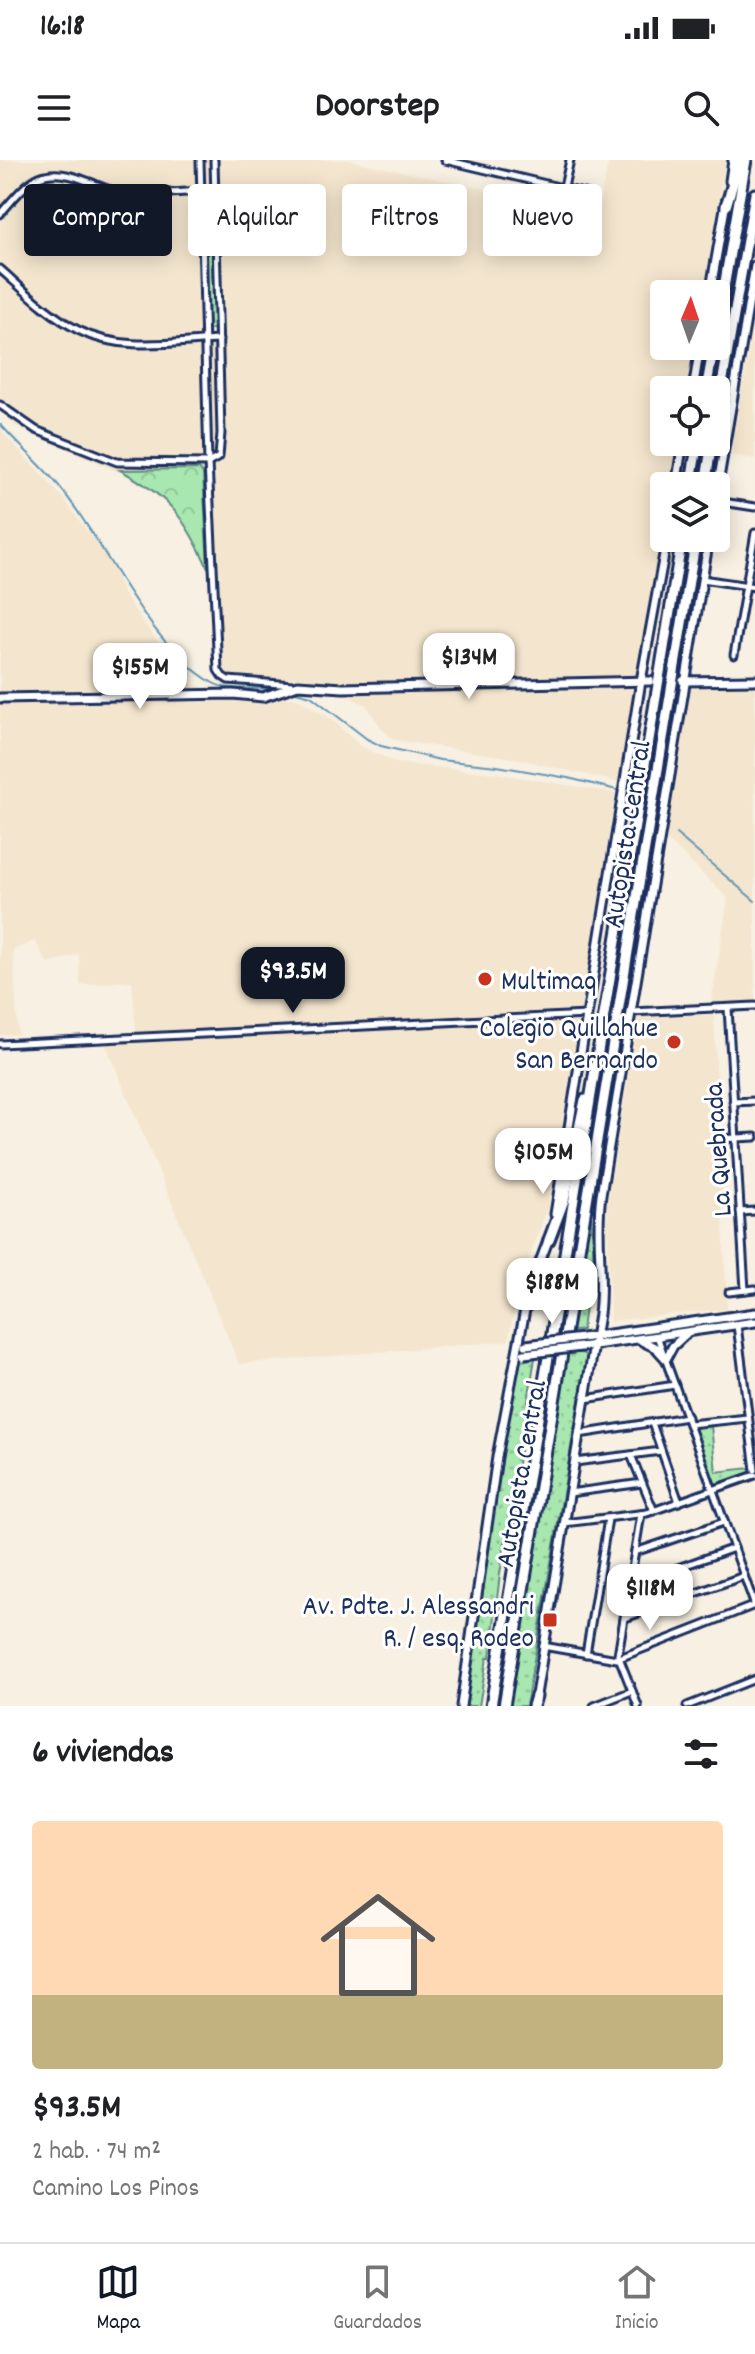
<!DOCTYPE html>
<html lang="es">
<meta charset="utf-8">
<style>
body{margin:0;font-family:Dekko,sans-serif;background:#f6f6f6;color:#202124;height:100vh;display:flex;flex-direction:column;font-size:30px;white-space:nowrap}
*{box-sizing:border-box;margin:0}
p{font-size:26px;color:#757577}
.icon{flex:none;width:44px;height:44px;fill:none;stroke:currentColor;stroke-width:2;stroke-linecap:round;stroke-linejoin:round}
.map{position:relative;height:1546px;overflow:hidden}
.details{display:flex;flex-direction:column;background:#fff;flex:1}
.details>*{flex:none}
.top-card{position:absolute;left:24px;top:24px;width:708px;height:72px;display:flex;gap:16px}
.needle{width:52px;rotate:2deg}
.fabs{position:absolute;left:650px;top:120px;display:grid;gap:16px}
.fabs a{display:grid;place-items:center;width:80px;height:80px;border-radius:8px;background:#fff;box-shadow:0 4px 20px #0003;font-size:40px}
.price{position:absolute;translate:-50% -68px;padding:0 18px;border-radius:16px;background:#fff;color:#222;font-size:26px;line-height:52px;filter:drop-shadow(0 2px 4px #0008)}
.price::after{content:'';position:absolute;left:50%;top:48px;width:24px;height:18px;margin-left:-12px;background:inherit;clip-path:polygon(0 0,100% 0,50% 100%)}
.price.on{background:#111827;color:#fff}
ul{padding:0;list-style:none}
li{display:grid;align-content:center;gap:16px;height:424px;padding:0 32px}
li+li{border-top:2px solid #e0e0e0}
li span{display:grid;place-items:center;height:248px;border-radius:8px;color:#555}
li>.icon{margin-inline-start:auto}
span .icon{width:144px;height:144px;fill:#fffc;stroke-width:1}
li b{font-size:34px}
h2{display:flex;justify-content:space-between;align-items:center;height:96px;padding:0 32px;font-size:34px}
.tag{padding:0 28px;border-radius:8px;background:#fff;box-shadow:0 4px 20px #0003;font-size:28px;line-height:72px}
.tag.on{background:#111827;color:#fff}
.status{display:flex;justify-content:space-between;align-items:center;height:56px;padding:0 40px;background:#fff;direction:ltr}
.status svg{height:22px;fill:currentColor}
header{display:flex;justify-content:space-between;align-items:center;height:104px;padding:0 32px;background:#fff;font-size:36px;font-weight:700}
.dock{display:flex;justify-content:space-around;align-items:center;height:112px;border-top:2px solid #e0e0e0;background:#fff;font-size:22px;color:#757577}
.dock a{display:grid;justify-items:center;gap:4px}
.dock .on{color:#111827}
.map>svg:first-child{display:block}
.built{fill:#f4e6ce}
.grass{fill:url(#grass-dots);stroke:#628b86;stroke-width:2}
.forest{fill:url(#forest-crowns);stroke:#628b86;stroke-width:2}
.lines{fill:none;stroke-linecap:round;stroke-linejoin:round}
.stream{stroke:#6297b6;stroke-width:2}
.street-casing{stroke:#1b2f5e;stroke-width:11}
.secondary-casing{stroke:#1b2f5e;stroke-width:13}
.highway-casing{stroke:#1b2f5e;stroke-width:15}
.street{stroke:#fff;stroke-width:5}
.secondary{stroke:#fff;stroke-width:7}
.highway{stroke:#fff;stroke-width:9}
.secondary-bridge-casing{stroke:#1b2f5e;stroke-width:13;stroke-linecap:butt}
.secondary-bridge{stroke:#fff;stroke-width:7}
.poi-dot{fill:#c8321e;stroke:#fff;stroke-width:3}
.labels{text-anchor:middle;stroke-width:6;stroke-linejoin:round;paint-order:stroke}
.street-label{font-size:28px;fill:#1b2f5e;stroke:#fff}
.poi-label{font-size:28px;fill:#1b2f5e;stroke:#fff;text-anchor:end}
</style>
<div class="status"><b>16:18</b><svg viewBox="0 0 49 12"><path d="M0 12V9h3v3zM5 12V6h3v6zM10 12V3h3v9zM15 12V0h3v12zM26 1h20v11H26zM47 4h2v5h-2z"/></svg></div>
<header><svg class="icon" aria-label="menu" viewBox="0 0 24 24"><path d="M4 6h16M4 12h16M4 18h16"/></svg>Doorstep<svg class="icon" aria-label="search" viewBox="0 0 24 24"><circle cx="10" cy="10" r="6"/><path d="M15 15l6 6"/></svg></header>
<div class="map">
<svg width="755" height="1546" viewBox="0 0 755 1546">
<defs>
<pattern id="grass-dots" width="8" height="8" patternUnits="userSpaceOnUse" patternTransform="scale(2)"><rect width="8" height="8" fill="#a8e7af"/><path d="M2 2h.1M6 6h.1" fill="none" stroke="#90c699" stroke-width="1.8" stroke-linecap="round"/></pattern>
<pattern id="forest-crowns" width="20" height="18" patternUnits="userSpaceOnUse" patternTransform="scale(2)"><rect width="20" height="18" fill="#a8e7af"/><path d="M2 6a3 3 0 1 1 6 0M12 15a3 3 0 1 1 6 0" fill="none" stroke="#90c699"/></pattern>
</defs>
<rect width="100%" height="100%" fill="#f8f0e2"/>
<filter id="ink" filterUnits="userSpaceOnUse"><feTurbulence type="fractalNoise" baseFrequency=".0125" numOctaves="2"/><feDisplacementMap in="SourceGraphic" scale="16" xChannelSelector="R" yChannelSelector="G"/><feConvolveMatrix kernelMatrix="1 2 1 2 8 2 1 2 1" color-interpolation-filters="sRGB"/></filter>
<g filter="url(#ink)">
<g class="built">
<polygon points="0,0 348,0 597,53 609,0 726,0 703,134 664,134 664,186 694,186 686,230 664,230 664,282 677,282 670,326 664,326 664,361 621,623 519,599 394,580 382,569 366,545 345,534 297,518 221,519 215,512 204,310 118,312 14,265 0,250"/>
<polygon points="755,156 755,299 731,295"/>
<polygon points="0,269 64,339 113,407 123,434 169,497 180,519 204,528 298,539 333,560 360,586 397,603 501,614 615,633 601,735 548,1047 518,1128 508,1181 239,1204 102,876 136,872 132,821 80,825 79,794 48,804 35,781 13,790 18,874 0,875"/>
<polygon points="755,526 755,841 711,844 728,738 664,677 689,527"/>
<polygon points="714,855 727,1149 610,1161 607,1043 638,857"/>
</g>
<g class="grass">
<polygon points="205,39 208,45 212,85 215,166 214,169 209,170 206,167"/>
<polygon points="587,1055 591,1055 594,1106 590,1106 582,1170 569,1172"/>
<polygon points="580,1192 587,1196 526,1546 509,1546 564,1194"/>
<polygon points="535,1198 500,1414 490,1497 487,1498 479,1546 464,1546 517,1202"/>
<polygon points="711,1266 716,1312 750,1308 751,1314 715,1324 694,1267"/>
</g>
<path class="forest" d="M199,309l4,5 5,94c-23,-50 -38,-71 -88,-98z"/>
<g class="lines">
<g class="stream">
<path d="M0,264c19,21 41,41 59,62 49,60 87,158 154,197 16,9 43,4 61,6"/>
<polyline points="292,531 311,536 367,579 381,586 440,600 497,606 568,618 617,630"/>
<polyline points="676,674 755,741"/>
</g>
<g class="street-casing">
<g id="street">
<polyline points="200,0 208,303 218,510 222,516 228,520 293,525"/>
<polyline points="445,0 588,34"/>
<polyline points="564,27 570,0"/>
<path d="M0,54c29,-33 41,-52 87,-33 11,4 23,10 35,12 30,3 62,-2 93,-2"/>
<path d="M0,109c24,21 49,46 78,61 42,22 96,12 141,10"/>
<polyline points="0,245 36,270 117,302 208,303 219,297 221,273 214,0"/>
<polyline points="716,341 755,347"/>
<polyline points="702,419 755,427"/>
<polyline points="734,495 755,373"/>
<polyline points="728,848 745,1130"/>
<polyline points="631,852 755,846"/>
<polyline points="0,884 587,855"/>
<polyline points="733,942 755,941"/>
<polyline points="719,979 755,977"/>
<polyline points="740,1052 755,1051"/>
<polyline points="729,1132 755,1129"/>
<polyline points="737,1165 755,1310"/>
<polyline points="657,1176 755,1446"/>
<polyline points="585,1239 675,1225"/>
<polyline points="652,1263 679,1342"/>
<polyline points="689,1264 748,1258"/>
<polyline points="579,1274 687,1257"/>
<polyline points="631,1295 654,1351"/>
<polyline points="575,1302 661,1291"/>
<polyline points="569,1333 642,1323"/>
<polyline points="564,1363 647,1353 755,1315"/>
<polyline points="635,1392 724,1362"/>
<polyline points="630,1425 734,1388"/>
<polyline points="625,1458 744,1416"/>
<polyline points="543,1486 617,1499 755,1445"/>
<polyline points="586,1494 608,1359"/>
<polyline points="594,1546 632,1531"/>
<polyline points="638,1546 618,1495 641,1354"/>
<polyline points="687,1546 755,1519"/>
</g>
</g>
<g class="secondary-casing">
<g id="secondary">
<polyline points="730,21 733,0"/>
<polyline points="710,134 726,42"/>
<polyline points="693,230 700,186"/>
<polyline points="676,326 683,282"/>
<polyline points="716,336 755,106"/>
<polyline points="683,521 755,520"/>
<polyline points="0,538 233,534 263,537 298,525 343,528 650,521"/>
<polyline points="555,1054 641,521 667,378"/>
<polyline points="582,1178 755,1153"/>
<polyline points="642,1181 656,1188 666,1199 673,1186 686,1174"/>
<polyline points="581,1187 755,1162"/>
<path d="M535,1541l64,-387c5,-40 -4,-79 2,-119l108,-657"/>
<polyline points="461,1546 497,1297 528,1134 549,1078"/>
</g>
</g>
<g class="highway-casing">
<g id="highway">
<polyline points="726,46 740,0"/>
<polyline points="716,174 746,0"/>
<polyline points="706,230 714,186"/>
<polyline points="716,259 755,34"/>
<polyline points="690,326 698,282"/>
<polyline points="705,326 712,282"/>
<polyline points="549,1080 564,1040 585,940"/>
<polyline points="491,1546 682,378"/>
<polyline points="504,1546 696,378"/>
<polyline points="533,1546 536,1536"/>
</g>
</g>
<use href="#street" class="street"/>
<use href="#secondary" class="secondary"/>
<use href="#highway" class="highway"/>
<g class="secondary-bridge-casing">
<g id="secondary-bridge">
<polyline points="526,1185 582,1178"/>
<polyline points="524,1194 581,1187"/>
</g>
</g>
<use href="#secondary-bridge" class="secondary-bridge"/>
</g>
</g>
<g class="poi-dot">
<circle cx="485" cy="819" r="8"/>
<circle cx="674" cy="882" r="8"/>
<rect x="542" y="1452" width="16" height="16" rx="4"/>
</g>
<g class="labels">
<g class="street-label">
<text transform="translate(625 674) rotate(-81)" y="10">Autopista Central</text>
<text transform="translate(716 990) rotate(-94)" y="10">La Quebrada</text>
<text transform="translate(519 1313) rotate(-80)" y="10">Autopista Central</text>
</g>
<g class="poi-label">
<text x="501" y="829" text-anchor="start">Multimaq</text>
<text x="658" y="876">Colegio Quillahue<tspan x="658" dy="32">San Bernardo</tspan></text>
<text x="534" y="1454">Av. Pdte. J. Alessandri<tspan x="534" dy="32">R. / esq. Rodeo</tspan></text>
</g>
</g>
</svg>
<div class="fabs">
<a><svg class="needle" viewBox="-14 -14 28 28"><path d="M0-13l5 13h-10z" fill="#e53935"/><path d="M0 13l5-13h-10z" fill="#757577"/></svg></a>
<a><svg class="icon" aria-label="locate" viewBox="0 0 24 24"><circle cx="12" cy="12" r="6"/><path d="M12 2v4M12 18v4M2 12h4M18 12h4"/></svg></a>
<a><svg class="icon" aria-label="layers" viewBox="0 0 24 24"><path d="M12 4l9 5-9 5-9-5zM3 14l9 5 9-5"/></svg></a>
</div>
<b class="price" style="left:469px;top:541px">$134M</b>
<b class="price" style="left:140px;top:551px">$155M</b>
<b class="price on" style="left:293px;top:855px">$93.5M</b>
<b class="price" style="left:543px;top:1036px">$105M</b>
<b class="price" style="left:552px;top:1166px">$188M</b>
<b class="price" style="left:650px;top:1472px">$118M</b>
<div class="top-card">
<a class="tag on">Comprar</a>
<a class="tag">Alquilar</a>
<a class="tag">Filtros</a>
<a class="tag">Nuevo</a>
</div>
</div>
<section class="details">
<h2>6 viviendas<svg class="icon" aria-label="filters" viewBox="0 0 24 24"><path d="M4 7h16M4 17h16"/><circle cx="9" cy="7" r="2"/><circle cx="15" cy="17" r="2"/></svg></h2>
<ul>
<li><span style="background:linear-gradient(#ffd9b3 70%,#c2b280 0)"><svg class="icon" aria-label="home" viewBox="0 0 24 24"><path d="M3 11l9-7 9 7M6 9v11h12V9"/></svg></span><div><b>$93.5M</b><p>2 hab. · 74 m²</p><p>Camino Los Pinos</p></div></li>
</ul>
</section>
<nav class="dock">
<a class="on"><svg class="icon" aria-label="map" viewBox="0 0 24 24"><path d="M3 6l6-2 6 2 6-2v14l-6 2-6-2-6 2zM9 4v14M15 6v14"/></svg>Mapa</a>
<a><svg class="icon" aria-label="saved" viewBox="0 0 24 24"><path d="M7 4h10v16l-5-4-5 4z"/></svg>Guardados</a>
<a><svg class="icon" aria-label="home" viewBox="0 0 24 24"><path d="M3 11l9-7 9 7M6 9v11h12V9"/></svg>Inicio</a>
</nav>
